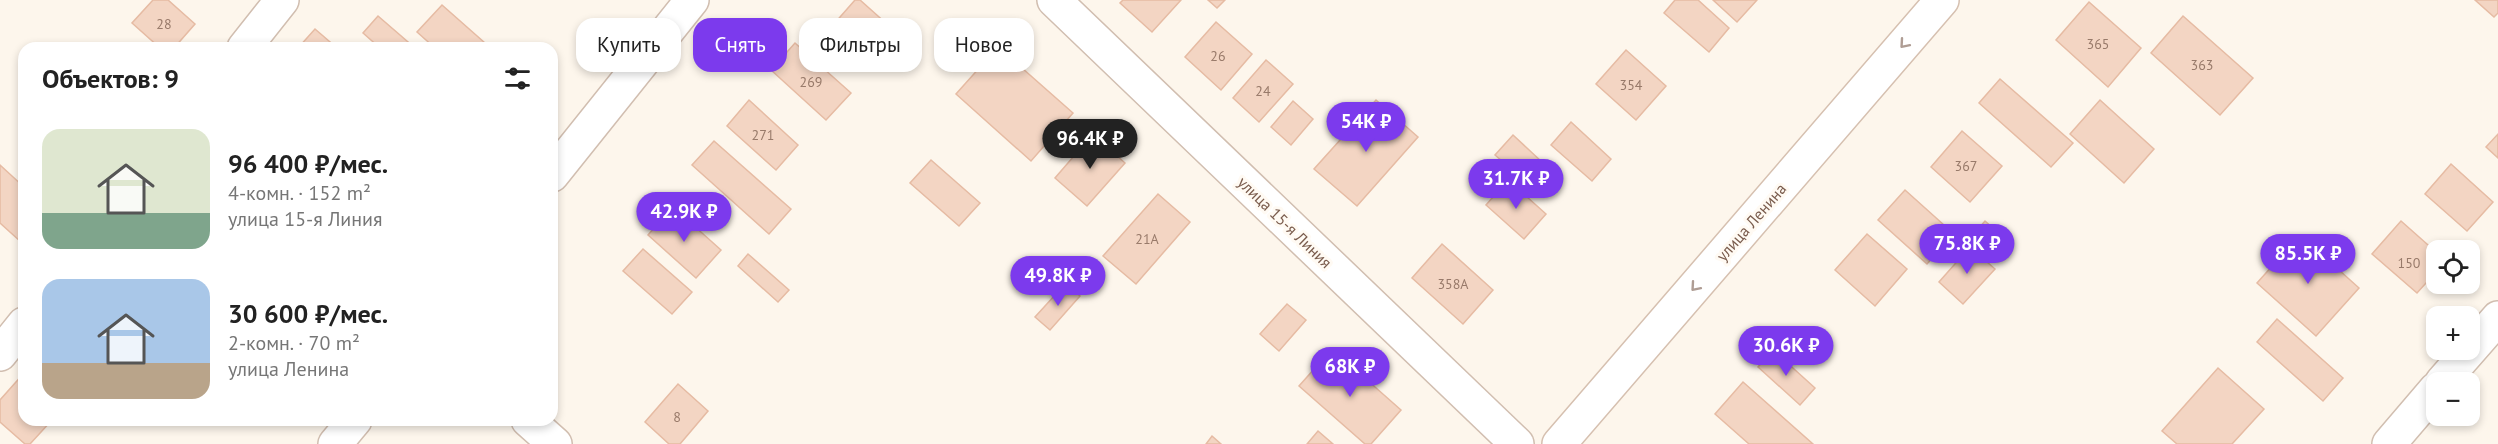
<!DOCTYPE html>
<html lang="ru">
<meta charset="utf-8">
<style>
body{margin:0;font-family:"PT Sans",sans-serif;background:#f2f2f2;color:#222;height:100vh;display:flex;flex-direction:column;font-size:22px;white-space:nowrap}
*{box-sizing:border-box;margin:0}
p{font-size:20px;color:#767676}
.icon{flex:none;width:33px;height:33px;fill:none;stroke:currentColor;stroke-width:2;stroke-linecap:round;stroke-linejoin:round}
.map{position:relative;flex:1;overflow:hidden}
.drawer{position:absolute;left:18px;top:42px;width:540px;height:384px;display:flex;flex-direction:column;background:#fff;border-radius:18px;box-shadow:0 3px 9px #0003}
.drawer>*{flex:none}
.banner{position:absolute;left:576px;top:18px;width:570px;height:54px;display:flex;gap:12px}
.fabs{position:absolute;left:2426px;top:240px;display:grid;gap:12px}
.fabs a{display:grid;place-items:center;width:54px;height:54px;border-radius:12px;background:#fff;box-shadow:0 3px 9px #0003;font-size:30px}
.price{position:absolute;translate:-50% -51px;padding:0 14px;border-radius:21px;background:#7c3aed;color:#fff;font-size:20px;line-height:39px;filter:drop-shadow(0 2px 3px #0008)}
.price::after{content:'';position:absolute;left:50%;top:36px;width:18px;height:14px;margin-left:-9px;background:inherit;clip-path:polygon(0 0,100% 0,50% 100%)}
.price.selected{background:#222;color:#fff}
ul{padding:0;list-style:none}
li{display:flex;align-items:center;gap:18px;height:150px;padding:0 24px}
li span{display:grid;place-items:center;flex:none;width:168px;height:120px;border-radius:18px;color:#555}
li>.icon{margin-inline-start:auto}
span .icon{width:72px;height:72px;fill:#fffc;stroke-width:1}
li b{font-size:26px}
h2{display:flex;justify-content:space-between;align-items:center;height:72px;padding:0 24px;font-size:26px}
.chip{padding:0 21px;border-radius:18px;background:#fff;box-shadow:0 3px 9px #0003;font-size:21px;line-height:54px}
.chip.selected{background:#7c3aed;color:#fff}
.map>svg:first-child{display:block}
.building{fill:#f3d5c3;stroke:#e6bba3;stroke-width:1.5}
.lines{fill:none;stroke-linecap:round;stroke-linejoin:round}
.minor-casing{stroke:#d1beb0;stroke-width:36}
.secondary-casing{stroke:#d6c0b0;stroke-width:36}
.minor{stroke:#fff;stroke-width:33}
.secondary{stroke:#fff;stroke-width:33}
.oneway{stroke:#af9d94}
.labels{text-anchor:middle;stroke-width:6;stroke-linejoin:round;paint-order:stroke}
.number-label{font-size:14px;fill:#987a6a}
.street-label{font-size:16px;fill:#7a5c4d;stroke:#fffaf3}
</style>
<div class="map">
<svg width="2498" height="444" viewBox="0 0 2498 444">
<rect width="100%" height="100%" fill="#fdf6ec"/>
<g class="building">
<polygon points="153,0 168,0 195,24 174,48 160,48 132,23"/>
<polygon points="855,0 860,0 897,33 865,69 826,33"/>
<polygon points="1123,0 1181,0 1152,32 1120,3"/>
<polygon points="1208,0 1225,0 1217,8"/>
<polygon points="1675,0 1698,0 1729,28 1709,52 1664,13"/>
<polygon points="1713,0 1757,0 1737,22"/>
<polygon points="2475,0 2498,0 2498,13 2494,17"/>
<polygon points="2089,2 2141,48 2108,87 2056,40"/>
<polygon points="442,5 485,43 480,48 435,48 417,32"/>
<polygon points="378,16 415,48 380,48 363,33"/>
<polygon points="2183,16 2253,78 2220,115 2151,53"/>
<polygon points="1216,22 1252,54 1221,90 1185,57"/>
<polygon points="315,29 337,48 298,48"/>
<polygon points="795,43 851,93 826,120 771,70"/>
<polygon points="998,47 1073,113 1031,161 956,94"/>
<polygon points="1626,50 1666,86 1636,120 1596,84"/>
<polygon points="1266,60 1293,84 1259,122 1233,98"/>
<polygon points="2000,79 2073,143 2051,167 1979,103"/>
<polygon points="749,100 798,145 776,170 727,126"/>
<polygon points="1376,100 1418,137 1357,206 1314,169"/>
<polygon points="2100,100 2154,149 2124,183 2070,134"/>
<polygon points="1293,101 1313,119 1291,145 1271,127"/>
<polygon points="1571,122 1611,159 1592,181 1551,145"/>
<polygon points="1962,131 2002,166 1970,202 1931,167"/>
<polygon points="1093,134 1125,163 1087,206 1055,178"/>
<polygon points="2498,134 2498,158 2486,147"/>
<polygon points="1513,135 1557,176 1541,195 1495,155"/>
<polygon points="714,141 791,209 769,234 692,165"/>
<polygon points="931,160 980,203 959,226 910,183"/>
<polygon points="2451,164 2493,202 2467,231 2425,194"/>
<polygon points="0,165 24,187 24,239 21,242 0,223"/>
<polygon points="1508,180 1546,214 1524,239 1486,205"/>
<polygon points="1905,190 1954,234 1927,264 1878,220"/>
<polygon points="1158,194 1190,222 1136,284 1103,256"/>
<polygon points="673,207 721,250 696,278 648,235"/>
<polygon points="1985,221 2010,243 1997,258 1972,236"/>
<polygon points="2401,221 2436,252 2436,272 2417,293 2372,254"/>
<polygon points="1867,234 1907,269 1875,306 1835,270"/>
<polygon points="2300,235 2359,288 2316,336 2257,283"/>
<polygon points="1442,244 1493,290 1463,324 1412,278"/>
<polygon points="1970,247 1995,269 1963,304 1939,282"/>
<polygon points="643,249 692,292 672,314 623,271"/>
<polygon points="748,254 789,290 778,302 738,266"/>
<polygon points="1066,283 1080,296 1050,330 1035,317"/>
<polygon points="1287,304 1306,320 1279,351 1260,334"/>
<polygon points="2277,319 2343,378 2323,401 2257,342"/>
<polygon points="1332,349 1401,410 1371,444 1365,444 1299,386"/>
<polygon points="1773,350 1815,388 1800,405 1758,367"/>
<polygon points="2218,368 2264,409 2232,444 2177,444 2162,431"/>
<polygon points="24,373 24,420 52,420 30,444 25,444 0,422 0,400"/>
<polygon points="1743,382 1813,444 1749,444 1715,414"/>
<polygon points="678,384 708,411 680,444 669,444 645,422"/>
<polygon points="1318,431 1333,444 1307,444"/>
<polygon points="1212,436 1221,444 1206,444"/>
</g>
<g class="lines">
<g class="minor-casing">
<g id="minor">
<polyline points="1054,0 1517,444"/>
<polyline points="244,48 282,0"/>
<polyline points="552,175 692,0"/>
<polyline points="0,354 24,324"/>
<polyline points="2442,382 2498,318"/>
<polyline points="528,420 555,444"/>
<polyline points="335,444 355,420"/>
<polyline points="2389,444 2436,389"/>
</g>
</g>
<g class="secondary-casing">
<polyline id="secondary" points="1559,444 1942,0"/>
</g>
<use href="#minor" class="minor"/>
<use href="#secondary" class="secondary"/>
</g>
<defs><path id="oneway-chevron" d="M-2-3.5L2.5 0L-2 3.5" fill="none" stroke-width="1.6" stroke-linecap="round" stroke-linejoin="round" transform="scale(1.5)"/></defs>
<g class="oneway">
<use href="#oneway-chevron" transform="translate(1904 44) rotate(131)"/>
<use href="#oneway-chevron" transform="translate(1695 287) rotate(131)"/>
</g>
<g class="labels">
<g class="number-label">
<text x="164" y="29">28</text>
<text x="2098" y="49">365</text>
<text x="1218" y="61">26</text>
<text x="2202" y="70">363</text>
<text x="811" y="87">269</text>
<text x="1631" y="90">354</text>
<text x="1263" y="96">24</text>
<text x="763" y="140">271</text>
<text x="1966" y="171">367</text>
<text x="1147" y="244">21А</text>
<text x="2409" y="268">150</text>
<text x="1453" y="289">358А</text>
<text x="677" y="422">8</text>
</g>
<g class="street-label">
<text transform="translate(1285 222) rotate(44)" y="6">улица 15-я Линия</text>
<text transform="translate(1751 222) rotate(-49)" y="6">улица Ленина</text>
</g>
</g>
</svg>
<div class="fabs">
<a><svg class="icon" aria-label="locate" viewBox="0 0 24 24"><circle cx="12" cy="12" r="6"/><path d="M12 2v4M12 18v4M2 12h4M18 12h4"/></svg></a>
<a>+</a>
<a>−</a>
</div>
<b class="price" style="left:1366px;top:153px">54K ₽</b>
<b class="price selected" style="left:1090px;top:170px">96.4K ₽</b>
<b class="price" style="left:1516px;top:210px">31.7K ₽</b>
<b class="price" style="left:684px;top:243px">42.9K ₽</b>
<b class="price" style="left:1967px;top:275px">75.8K ₽</b>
<b class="price" style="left:2308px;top:285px">85.5K ₽</b>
<b class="price" style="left:1058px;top:307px">49.8K ₽</b>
<b class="price" style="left:1786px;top:377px">30.6K ₽</b>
<b class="price" style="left:1350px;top:398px">68K ₽</b>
<div class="banner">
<a class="chip">Купить</a>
<a class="chip selected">Снять</a>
<a class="chip">Фильтры</a>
<a class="chip">Новое</a>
</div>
<section class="drawer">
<h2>Объектов: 9<svg class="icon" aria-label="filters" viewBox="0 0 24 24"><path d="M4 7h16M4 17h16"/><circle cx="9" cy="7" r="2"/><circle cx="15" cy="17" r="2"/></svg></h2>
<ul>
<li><span style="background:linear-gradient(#dfe7d0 70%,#7fa58c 0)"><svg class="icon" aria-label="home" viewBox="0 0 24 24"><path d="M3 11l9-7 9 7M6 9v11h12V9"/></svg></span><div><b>96 400 ₽/мес.</b><p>4-комн. · 152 m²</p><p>улица 15-я Линия</p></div></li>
<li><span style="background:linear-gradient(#a9c7e8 70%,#b9a48a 0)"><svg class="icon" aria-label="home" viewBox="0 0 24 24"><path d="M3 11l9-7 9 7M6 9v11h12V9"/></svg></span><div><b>30 600 ₽/мес.</b><p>2-комн. · 70 m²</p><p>улица Ленина</p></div></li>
</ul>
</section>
</div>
